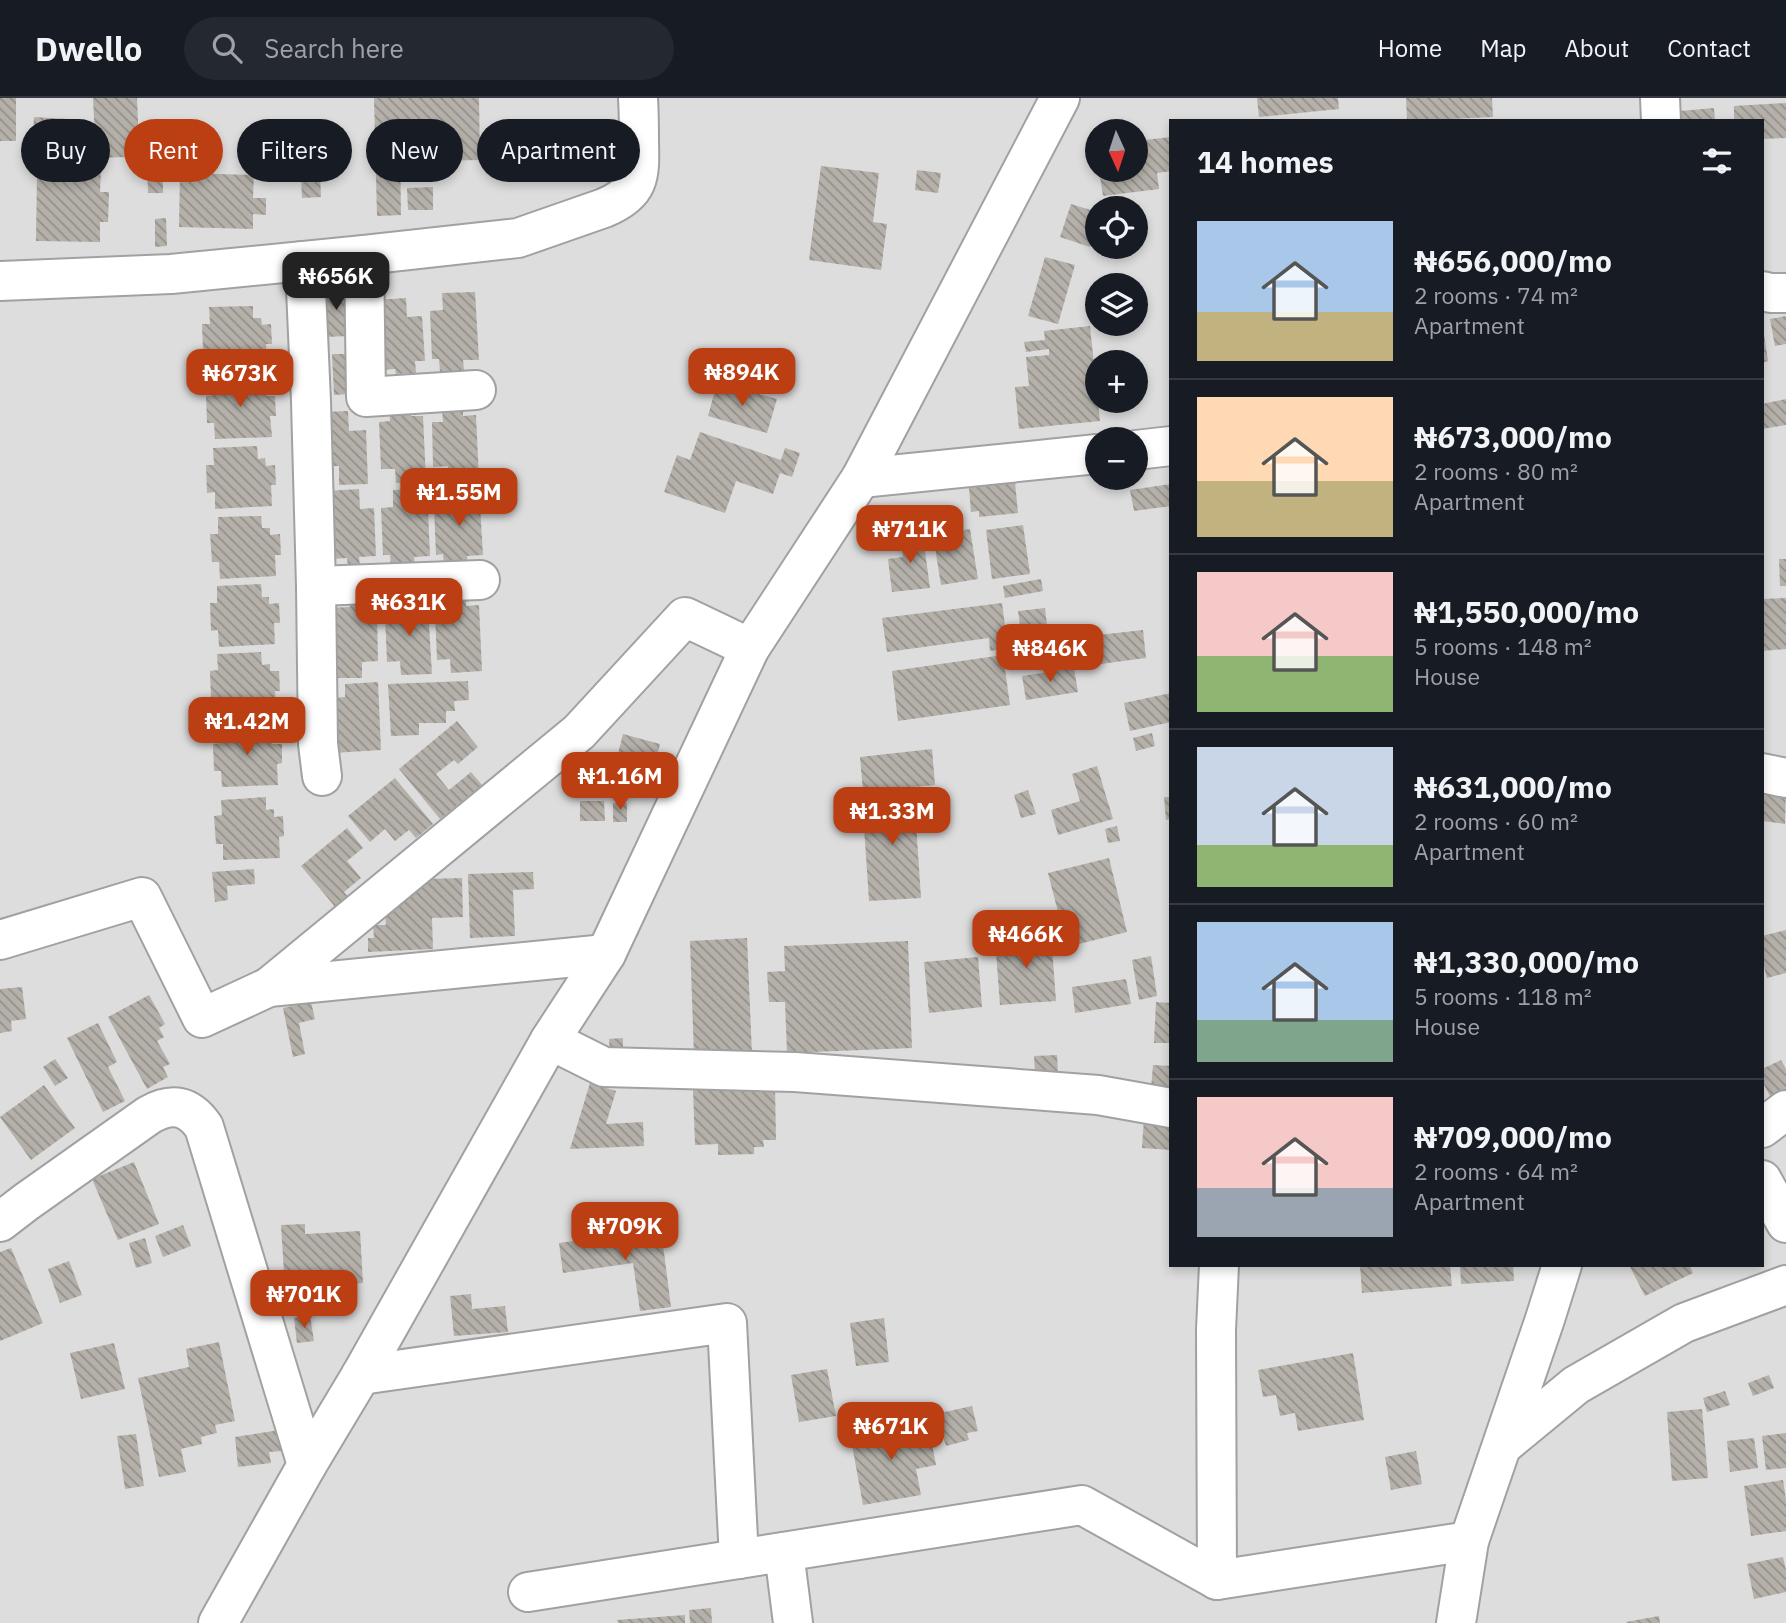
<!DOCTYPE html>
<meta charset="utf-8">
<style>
body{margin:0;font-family:"IBM Plex Sans",sans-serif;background:#242831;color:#f1f3f6;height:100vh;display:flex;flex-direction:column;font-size:26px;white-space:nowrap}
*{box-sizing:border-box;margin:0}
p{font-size:23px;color:#9ea1a6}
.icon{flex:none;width:38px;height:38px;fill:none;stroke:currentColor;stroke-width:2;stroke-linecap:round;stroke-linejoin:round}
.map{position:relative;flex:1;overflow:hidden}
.panel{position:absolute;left:1169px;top:21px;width:595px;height:1148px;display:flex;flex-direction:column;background:#171b24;border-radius:0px;box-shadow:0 4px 10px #0003}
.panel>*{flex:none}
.guide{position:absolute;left:21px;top:21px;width:665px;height:63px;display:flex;gap:14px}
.needle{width:46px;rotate:177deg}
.controls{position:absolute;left:1085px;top:21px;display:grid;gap:14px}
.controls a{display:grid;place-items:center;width:63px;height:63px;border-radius:50%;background:#171b24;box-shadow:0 4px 10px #0003;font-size:35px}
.price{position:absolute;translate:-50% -60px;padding:0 16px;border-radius:14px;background:#bc3f14;color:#fff;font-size:23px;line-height:46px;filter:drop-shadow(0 2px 4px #0008)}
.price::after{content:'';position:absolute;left:50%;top:42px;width:21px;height:16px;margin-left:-10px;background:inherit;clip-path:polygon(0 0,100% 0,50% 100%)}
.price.active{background:#222;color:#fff}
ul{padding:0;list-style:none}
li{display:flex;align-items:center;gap:21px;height:175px;padding:0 28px}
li+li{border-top:2px solid #363941}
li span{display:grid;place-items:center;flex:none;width:196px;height:140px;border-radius:0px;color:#555}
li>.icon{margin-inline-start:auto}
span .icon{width:84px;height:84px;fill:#fffc;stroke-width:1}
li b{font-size:30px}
h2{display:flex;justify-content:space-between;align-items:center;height:84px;padding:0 28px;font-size:30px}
.pill{padding:0 24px;border-radius:32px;background:#171b24;box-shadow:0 4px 10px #0003;font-size:24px;line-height:63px}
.pill.active{background:#bc3f14;color:#fff}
header{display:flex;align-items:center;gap:42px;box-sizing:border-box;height:98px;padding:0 35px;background:#171b24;border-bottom:2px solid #363941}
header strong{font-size:33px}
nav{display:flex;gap:38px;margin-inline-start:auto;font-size:24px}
.search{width:490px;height:63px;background:#242831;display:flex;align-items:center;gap:18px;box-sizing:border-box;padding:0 24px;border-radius:38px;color:#9ea1a6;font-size:26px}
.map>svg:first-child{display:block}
.residential{fill:#dedddd;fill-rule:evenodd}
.building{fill:url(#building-back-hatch)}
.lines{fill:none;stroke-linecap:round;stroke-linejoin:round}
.minor-casing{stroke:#a1a1a1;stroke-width:42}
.minor{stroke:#fff;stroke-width:38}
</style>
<header>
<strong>Dwello</strong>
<div class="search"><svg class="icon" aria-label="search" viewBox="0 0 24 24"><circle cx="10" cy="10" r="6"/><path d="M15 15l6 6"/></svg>Search here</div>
<nav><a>Home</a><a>Map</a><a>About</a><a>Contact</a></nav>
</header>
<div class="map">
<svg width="1786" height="1525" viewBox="0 0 1786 1525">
<defs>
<pattern id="building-back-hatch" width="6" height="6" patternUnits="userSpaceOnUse" patternTransform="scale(1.75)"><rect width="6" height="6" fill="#b5b1aa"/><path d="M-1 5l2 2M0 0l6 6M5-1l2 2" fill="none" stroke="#93908a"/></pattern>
</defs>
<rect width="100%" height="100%" fill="#efefe7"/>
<path class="residential" d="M0,0h1786v1525h-1786zM1171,23h591v1144h-591zM1097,33h39v39h-39zM1097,110h39v39h-39zM1097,187h39v39h-39zM1097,264h39v39h-39zM1097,341h39v39h-39z"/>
<g class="building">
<rect x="0" y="0" width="16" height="43"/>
<polygon points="93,0 137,0 139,47 125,47 126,59 96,60"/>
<polygon points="374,0 479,0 480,62 439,63 439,44 400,45 401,117 377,118"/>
<polygon points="1257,0 1338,0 1339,11 1259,19"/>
<polygon points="1406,0 1492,0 1493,19 1407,23"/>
<polygon points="1786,5 1786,40 1762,41 1762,23 1734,23 1734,8"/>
<polygon points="1714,10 1715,23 1681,23 1680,13"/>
<polygon points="34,19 86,22 84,55 32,52"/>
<polygon points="1171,39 1171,73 1157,75 1159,91 1103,98 1099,72 1136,72 1136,43"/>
<polygon points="45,62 82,63 82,71 101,71 100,94 109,94 108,124 100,124 100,144 36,143 37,75 45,75"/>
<polygon points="147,65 163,65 163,95 148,95"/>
<polygon points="821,68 879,75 873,124 887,126 881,172 809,162"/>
<polygon points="917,72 941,75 938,95 915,92"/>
<polygon points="180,75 254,77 253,100 266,100 266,117 253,116 253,131 179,129"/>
<polygon points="320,76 321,99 302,100 301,77"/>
<polygon points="433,89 433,112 408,112 407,90"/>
<polygon points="1071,106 1097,114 1097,126 1090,149 1060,139"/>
<polygon points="166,120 167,148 155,149 155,121"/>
<polygon points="1045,159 1075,167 1058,226 1028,218"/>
<polygon points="349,188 351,238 323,239 321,190"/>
<polygon points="475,194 479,262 463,262 464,272 440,274 439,261 432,261 430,213 443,212 442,195"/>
<polygon points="406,200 407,219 422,218 425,263 415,263 416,275 396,276 395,271 381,272 376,202"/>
<polygon points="253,208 253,220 261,220 262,227 271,226 272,246 266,246 267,267 211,270 210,254 203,254 202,226 210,226 209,209"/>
<polygon points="1786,218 1786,246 1775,248 1770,221"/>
<polygon points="1090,228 1100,323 1019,331 1015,289 1029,288 1026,259 1049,257 1049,251 1026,254 1024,244 1045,242 1044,233"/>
<polygon points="1762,236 1764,236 1768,263 1762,265"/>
<polygon points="332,256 346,256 348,296 334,297"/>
<polygon points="257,279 258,291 266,291 266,298 275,298 276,318 270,318 272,339 215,341 214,325 207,325 206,298 214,297 213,281"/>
<polygon points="717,285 777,301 767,335 708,318"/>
<polygon points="1786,301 1786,327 1762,331 1762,306"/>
<polygon points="410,307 411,318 423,318 426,383 396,385 395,371 381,371 379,324 390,323 389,308"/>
<polygon points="463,309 463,318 476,317 479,382 449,384 448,368 433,369 432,324 443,324 442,310"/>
<polygon points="348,313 349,333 366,332 368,386 339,387 339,368 328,368 326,314"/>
<polygon points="700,334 781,362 785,350 800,355 792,379 780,375 773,396 736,383 725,415 664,394 677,357 690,362"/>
<polygon points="257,348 258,361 265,360 266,368 275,367 276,387 271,387 272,408 215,411 215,394 207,395 206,367 214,367 213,350"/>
<polygon points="1015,384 1018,415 979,419 979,413 971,414 969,390"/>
<polygon points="1171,386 1171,408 1134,413 1130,392"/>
<polygon points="427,390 430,458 414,459 415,469 391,470 390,457 383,457 381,410 393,409 393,392"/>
<polygon points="479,390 483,457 467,458 468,469 444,470 443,456 436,457 434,409 447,409 446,392"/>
<polygon points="359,391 360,411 374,410 376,458 359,459 360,468 348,469 347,460 331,461 327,393"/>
<polygon points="261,418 262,430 270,430 270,437 280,436 281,457 275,457 276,478 220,481 219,464 212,464 210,436 218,436 218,419"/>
<polygon points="1023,427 1030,476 992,481 986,432"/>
<polygon points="922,431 930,490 892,494 888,461 903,459 900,440 908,439 907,433"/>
<polygon points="970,431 978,481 941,487 933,437"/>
<polygon points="1779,461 1786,461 1786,488 1780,488"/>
<polygon points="1041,481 1043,493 1005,500 1003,488"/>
<polygon points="261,486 262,499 269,499 269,506 279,505 280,525 274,525 275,546 219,549 218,532 211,533 210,505 217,505 217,488"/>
<polygon points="466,497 466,508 479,507 482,573 451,575 450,561 437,562 435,514 446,513 445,498"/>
<polygon points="349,498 365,498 365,513 377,512 378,563 362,564 362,580 330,580 328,510 350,509"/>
<polygon points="416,499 416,510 428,510 432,576 401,577 400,563 387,564 385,517 396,516 395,500"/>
<polygon points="1786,500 1786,551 1762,553 1762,501"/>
<polygon points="1002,505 1008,550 990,553 989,540 887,554 882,520"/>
<polygon points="1045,510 1049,545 1068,543 1070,560 1025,565 1018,513"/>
<polygon points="1143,532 1146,560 1085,568 1081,539"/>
<polygon points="261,554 262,567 270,566 270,573 279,573 280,593 275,593 276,614 219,616 218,600 211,600 210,573 218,572 217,556"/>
<polygon points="1003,557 1010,607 898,623 892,573"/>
<polygon points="1074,570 1078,594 1026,602 1022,578"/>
<polygon points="468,583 469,602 454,603 455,613 446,613 446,625 419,625 419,637 391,638 388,586"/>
<polygon points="378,584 381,652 333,655 330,600 345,599 345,586"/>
<polygon points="1171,595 1171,624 1130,633 1124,605"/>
<polygon points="457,623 478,649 458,666 454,662 436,676 449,692 471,674 482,687 440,721 399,671"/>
<polygon points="264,626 264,639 272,639 272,646 282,646 282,665 277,666 278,687 222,689 221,673 214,673 213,646 221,645 220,629"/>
<polygon points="1152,635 1155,648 1136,653 1133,640"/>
<polygon points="623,636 660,646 649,691 632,687 638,661 618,656"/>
<polygon points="932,651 935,687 863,694 860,659"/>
<polygon points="1097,668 1113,721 1058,737 1051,712 1080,703 1072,676"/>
<polygon points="395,680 433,726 416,740 409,732 395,743 385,731 370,744 348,718"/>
<polygon points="1765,688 1786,690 1785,726 1762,723"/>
<polygon points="1028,692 1036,716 1021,720 1014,697"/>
<polygon points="914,695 921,800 869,803 862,699"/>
<polygon points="266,699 266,712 274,711 274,719 283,718 284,738 279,739 280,760 223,762 223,746 216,746 214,718 222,717 221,702"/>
<polygon points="1164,699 1171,699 1171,721 1166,722"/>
<polygon points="580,703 604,703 605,723 580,723"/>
<rect x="613" y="705" width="14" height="19"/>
<polygon points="1117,728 1120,743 1108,745 1105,731"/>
<polygon points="347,730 363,750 347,763 361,780 344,794 349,800 336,810 301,768"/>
<polygon points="1109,760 1127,834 1067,849 1048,775"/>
<polygon points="254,771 255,786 227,788 228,802 215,804 212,774"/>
<polygon points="533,774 534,791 513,792 515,838 470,840 468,776"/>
<polygon points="462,780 463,819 432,820 433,851 368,854 368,840 374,840 373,827 386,827 385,817 422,781"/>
<polygon points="1786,832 1786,875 1767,880 1762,861 1762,838"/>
<polygon points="1051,836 1056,903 1000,907 995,841"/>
<polygon points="747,840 752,956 694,958 690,843"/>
<polygon points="908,843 912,950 787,955 785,904 769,904 767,874 785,873 784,848"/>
<polygon points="1151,858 1157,898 1139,902 1132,862"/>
<polygon points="978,859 982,909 929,915 924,864"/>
<polygon points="1126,881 1131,906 1075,915 1072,889"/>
<polygon points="22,889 26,921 11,923 12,933 0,935 0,891"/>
<polygon points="149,897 165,926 159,930 164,939 157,943 170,966 163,969 168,979 147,991 108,919"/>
<polygon points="311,904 315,921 299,925 305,956 293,959 283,910"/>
<polygon points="1156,904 1171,905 1171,945 1154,945"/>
<polygon points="98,925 117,964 108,969 125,1003 103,1014 67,940"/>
<polygon points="623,940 623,956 610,957 609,941"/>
<polygon points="1057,957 1058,975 1035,976 1034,958"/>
<polygon points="55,961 68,980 55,988 43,969"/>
<polygon points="1781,962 1786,971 1786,998 1773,1004 1762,983 1762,971"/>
<polygon points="1153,967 1171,968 1171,992 1151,991"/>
<polygon points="590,985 616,993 606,1026 643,1024 644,1048 570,1051"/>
<polygon points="44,987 75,1030 31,1062 0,1019"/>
<polygon points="775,989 776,1042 763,1042 764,1049 754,1049 754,1056 718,1057 718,1046 695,1047 693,991"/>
<polygon points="1144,1019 1171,1021 1171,1052 1142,1050"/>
<polygon points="134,1064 159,1126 118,1142 92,1081"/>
<polygon points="305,1126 305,1136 360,1133 363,1185 347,1186 348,1203 286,1207 281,1127"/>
<polygon points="183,1127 191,1148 163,1159 155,1138"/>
<polygon points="661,1131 671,1209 640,1213 633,1165 563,1175 559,1145"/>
<polygon points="145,1140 152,1165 136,1170 129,1145"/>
<polygon points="11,1150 43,1225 0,1243 0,1154"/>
<polygon points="69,1163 82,1197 60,1205 48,1171"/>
<polygon points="1360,1167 1450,1167 1452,1188 1362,1195"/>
<polygon points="1460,1167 1513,1167 1514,1183 1461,1186"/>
<polygon points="1629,1167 1689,1167 1693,1175 1645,1198"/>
<polygon points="471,1196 472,1211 505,1208 508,1234 454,1238 450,1198"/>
<polygon points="310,1218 314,1243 297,1245 294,1220"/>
<polygon points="884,1220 889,1264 856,1268 850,1225"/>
<polygon points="219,1244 235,1323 215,1327 217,1335 201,1339 202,1346 181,1351 186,1374 159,1379 138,1280 189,1269 186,1251"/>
<polygon points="114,1245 125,1291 81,1301 70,1255"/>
<polygon points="1353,1255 1364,1322 1298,1333 1295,1315 1280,1318 1276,1297 1263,1299 1258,1272"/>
<polygon points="827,1271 836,1318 799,1324 791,1277"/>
<polygon points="1769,1277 1774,1290 1753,1298 1748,1285"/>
<polygon points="1725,1293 1730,1307 1707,1314 1703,1300"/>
<polygon points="972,1308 978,1333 967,1335 969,1342 946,1348 943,1338 936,1340 931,1317"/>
<polygon points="1702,1311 1708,1380 1672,1383 1667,1314"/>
<polygon points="920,1323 924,1347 932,1346 936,1367 916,1371 921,1397 863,1407 850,1336"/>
<polygon points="280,1332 283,1353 269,1354 271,1365 238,1369 235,1339"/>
<polygon points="1786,1335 1786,1370 1766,1372 1762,1338"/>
<polygon points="136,1336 144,1388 125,1391 117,1338"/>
<polygon points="1754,1340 1758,1370 1730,1374 1727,1343"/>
<polygon points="1416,1353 1422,1386 1391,1392 1385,1359"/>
<polygon points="1783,1382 1786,1402 1786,1433 1751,1438 1744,1388"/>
<polygon points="1783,1459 1786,1472 1786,1494 1754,1501 1747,1466"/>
<polygon points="711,1510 712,1525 690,1525 689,1512"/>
<polygon points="685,1517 685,1525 618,1525 617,1522"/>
<polygon points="1659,1518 1660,1525 1627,1525 1626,1524"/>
</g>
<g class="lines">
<g class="minor-casing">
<g id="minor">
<polyline points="1660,0 1661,23"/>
<polyline points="364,157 366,299 476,292"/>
<polyline points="303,163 306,191 311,303 316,488 318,646 322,678"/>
<path d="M0,183l171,-7 193,-19 154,-17 86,-30c36,-15 36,-31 35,-66 0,-15 0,-29 -1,-44"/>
<polyline points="1762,193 1771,195 1786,195"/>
<polyline points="1136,352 1171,348"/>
<polyline points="861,380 1097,356"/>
<polyline points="316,488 480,482"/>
<polyline points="1762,675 1786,680"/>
<polyline points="0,842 142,799 202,920 269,889 606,856"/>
<polyline points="269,889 579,634 685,519 750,550"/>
<polyline points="550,942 604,969 795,974 1098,997 1171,1010"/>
<polyline points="1762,1030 1786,1012"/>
<polyline points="1762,1082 1786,1125"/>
<path d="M0,1124l26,-20 123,-87c23,-13 40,-10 55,12l103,338"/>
<polyline points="361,1277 727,1225 739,1461"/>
<polyline points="1502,1348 1576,1287 1684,1225 1786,1187"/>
<polyline points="784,1454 793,1525"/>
<polyline points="1217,1482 1216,1232 1219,1167"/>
<polyline points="528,1494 1082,1407 1217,1482 1469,1443"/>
<polyline points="218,1525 307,1367 361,1277 550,942 606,856 750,550 861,380 1060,0"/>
<polyline points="1456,1525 1469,1443 1545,1221 1562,1167"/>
</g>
</g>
<use href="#minor" class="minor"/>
</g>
</svg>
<div class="controls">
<a><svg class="needle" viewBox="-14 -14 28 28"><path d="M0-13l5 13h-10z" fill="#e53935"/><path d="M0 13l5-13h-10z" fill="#9ea1a6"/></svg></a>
<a><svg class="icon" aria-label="locate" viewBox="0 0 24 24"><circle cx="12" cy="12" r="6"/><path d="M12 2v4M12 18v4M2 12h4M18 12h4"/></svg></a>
<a><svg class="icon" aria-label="layers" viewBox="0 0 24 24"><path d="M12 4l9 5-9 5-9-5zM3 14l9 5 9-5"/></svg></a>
<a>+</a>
<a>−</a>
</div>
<b class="price active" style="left:336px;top:214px">₦656K</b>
<b class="price" style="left:742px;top:310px">₦894K</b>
<b class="price" style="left:240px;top:311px">₦673K</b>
<b class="price" style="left:459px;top:430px">₦1.55M</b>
<b class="price" style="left:910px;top:467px">₦711K</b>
<b class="price" style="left:409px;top:540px">₦631K</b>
<b class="price" style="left:1050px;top:586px">₦846K</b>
<b class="price" style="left:247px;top:659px">₦1.42M</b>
<b class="price" style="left:620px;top:714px">₦1.16M</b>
<b class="price" style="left:892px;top:749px">₦1.33M</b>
<b class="price" style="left:1026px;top:872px">₦466K</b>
<b class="price" style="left:625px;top:1164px">₦709K</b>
<b class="price" style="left:304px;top:1232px">₦701K</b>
<b class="price" style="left:891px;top:1364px">₦671K</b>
<div class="guide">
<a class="pill">Buy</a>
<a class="pill active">Rent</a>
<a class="pill">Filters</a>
<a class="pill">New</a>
<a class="pill">Apartment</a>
</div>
<section class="panel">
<h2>14 homes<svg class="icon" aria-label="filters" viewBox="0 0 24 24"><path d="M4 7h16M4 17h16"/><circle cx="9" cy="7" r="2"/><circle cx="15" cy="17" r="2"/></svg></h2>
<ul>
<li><span style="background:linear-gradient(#a9c7e8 65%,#c2b280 0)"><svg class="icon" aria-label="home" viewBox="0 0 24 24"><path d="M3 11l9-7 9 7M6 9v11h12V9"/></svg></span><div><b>₦656,000/mo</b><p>2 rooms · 74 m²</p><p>Apartment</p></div></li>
<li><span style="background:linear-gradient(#ffd9b3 60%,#c2b280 0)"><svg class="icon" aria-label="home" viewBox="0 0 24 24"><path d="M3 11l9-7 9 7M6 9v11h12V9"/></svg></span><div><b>₦673,000/mo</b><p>2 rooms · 80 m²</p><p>Apartment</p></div></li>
<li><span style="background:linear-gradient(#f6c9c9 60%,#8fb573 0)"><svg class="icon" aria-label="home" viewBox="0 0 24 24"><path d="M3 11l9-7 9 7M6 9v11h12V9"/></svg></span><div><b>₦1,550,000/mo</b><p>5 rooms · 148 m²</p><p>House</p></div></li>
<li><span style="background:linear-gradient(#c9d6e8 70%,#8fb573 0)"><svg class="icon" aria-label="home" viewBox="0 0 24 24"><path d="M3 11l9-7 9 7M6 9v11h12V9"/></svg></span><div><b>₦631,000/mo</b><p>2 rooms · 60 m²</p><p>Apartment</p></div></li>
<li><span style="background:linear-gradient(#a9c7e8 70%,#7fa58c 0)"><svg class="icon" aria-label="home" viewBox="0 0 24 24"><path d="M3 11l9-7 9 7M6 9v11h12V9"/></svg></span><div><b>₦1,330,000/mo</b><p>5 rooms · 118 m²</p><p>House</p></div></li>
<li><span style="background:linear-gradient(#f6c9c9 65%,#9aa5b1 0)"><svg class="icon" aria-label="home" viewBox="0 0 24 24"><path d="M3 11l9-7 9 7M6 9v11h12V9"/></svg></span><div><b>₦709,000/mo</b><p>2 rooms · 64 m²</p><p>Apartment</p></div></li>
</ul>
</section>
</div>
